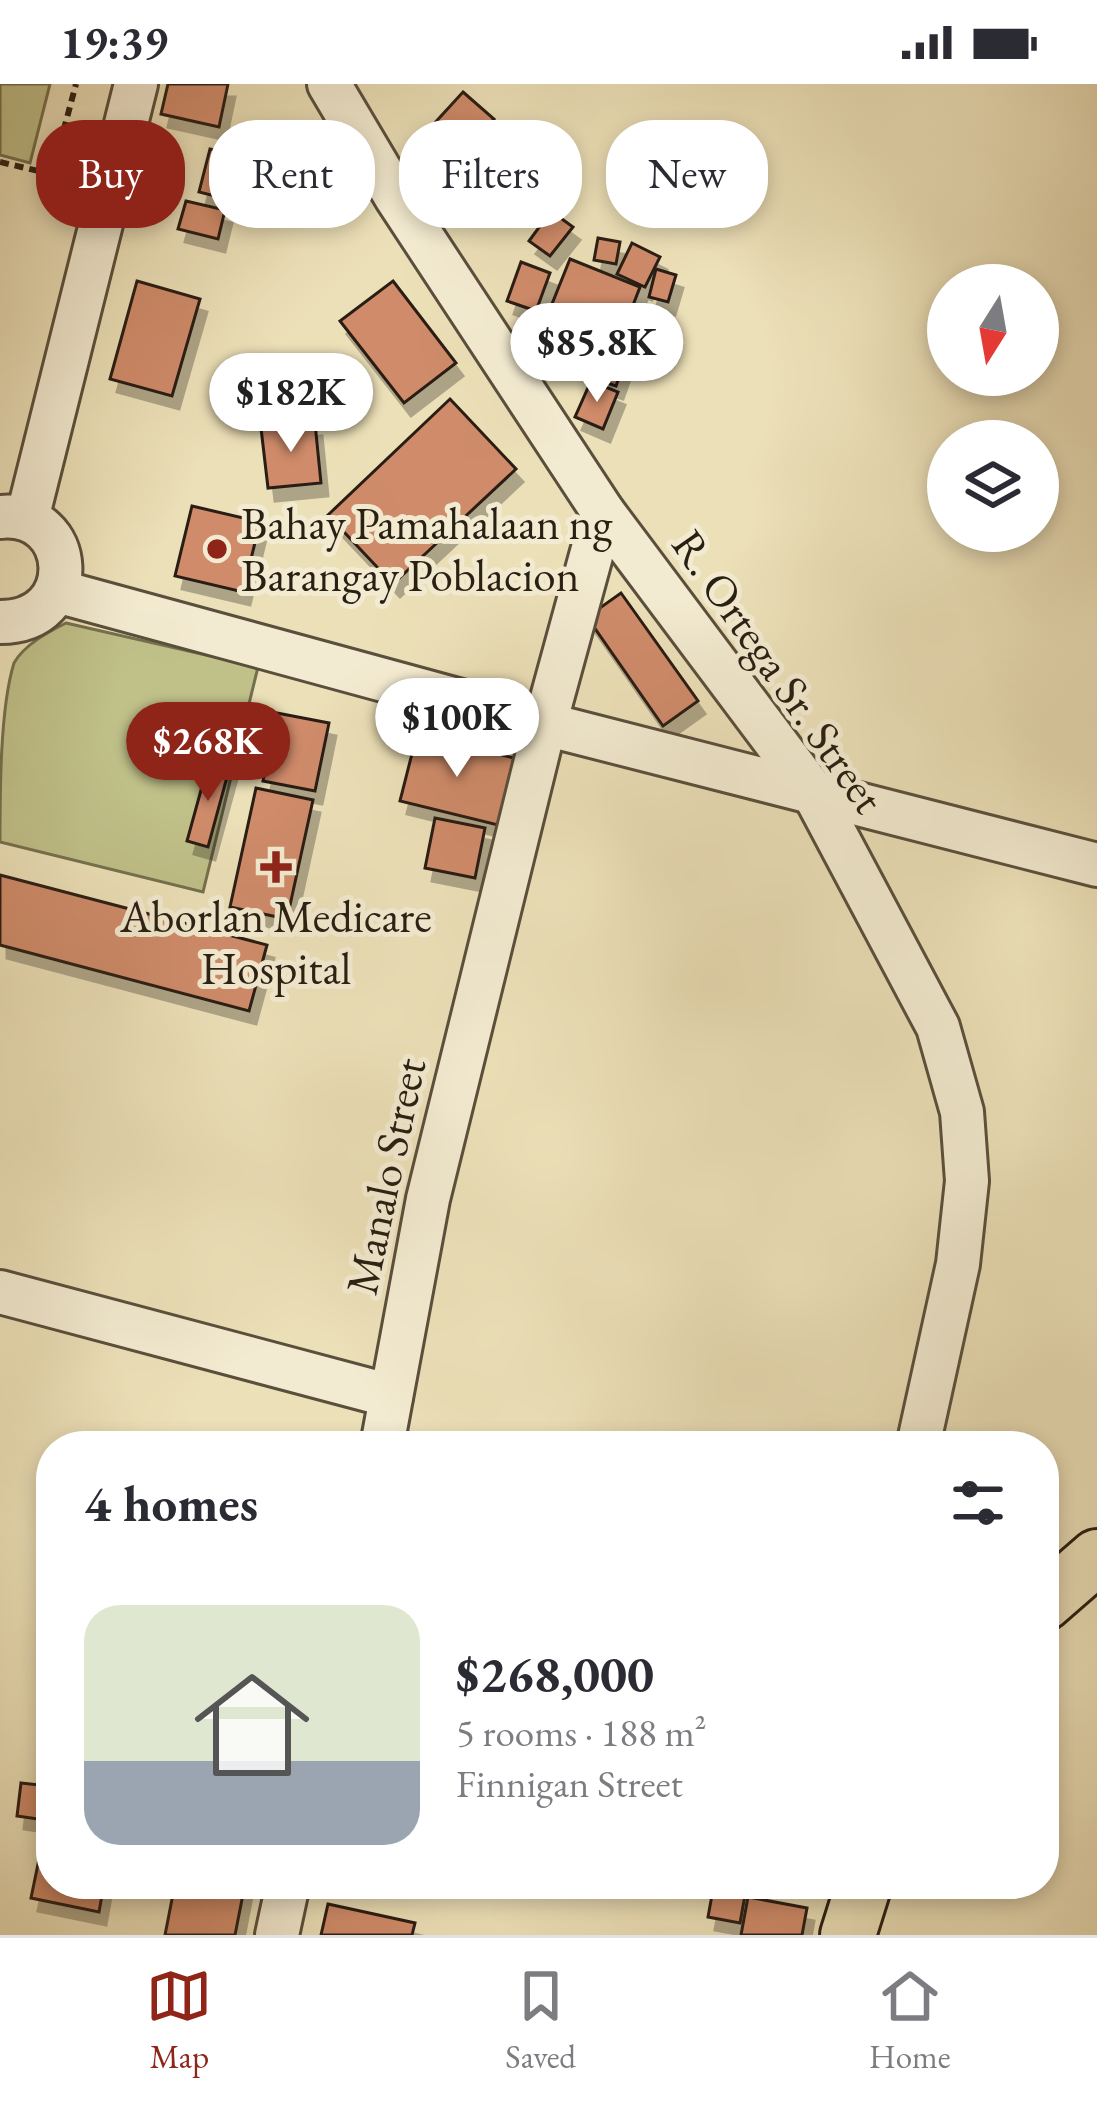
<!DOCTYPE html>
<meta charset="utf-8">
<style>
body{margin:0;font-family:"EB Garamond",serif;background:#f7f7f7;color:#2b2b33;height:100vh;display:flex;flex-direction:column;font-size:45px;white-space:nowrap}
*{box-sizing:border-box;margin:0}
p{font-size:39px;color:#7c7c81}
.icon{flex:none;width:66px;height:66px;fill:none;stroke:currentColor;stroke-width:2;stroke-linecap:round;stroke-linejoin:round}
.map{position:relative;flex:1;overflow:hidden}
.drawer{position:absolute;left:36px;top:1347px;width:1023px;height:468px;display:flex;flex-direction:column;background:#fff;border-radius:48px;box-shadow:0 6px 18px #0003}
.drawer>*{flex:none}
.guide{position:absolute;left:36px;top:36px;width:1026px;height:108px;display:flex;gap:24px}
.needle{width:78px;rotate:191deg}
.tools{position:absolute;left:927px;top:180px;display:grid;gap:24px}
.tools a{display:grid;place-items:center;width:132px;height:132px;border-radius:50%;background:#fff;box-shadow:0 6px 18px #0003;font-size:60px}
.price{position:absolute;translate:-50% -102px;padding:0 27px;border-radius:42px;background:#fff;color:#222;font-size:39px;line-height:78px;filter:drop-shadow(0 3px 6px #0008)}
.price::after{content:'';position:absolute;left:50%;top:72px;width:36px;height:27px;margin-left:-18px;background:inherit;clip-path:polygon(0 0,100% 0,50% 100%)}
.price.active{background:#8f2418;color:#fff}
ul{padding:0;list-style:none}
li{display:flex;align-items:center;gap:36px;height:300px;padding:0 48px}
li+li{border-top:3px solid #e1e1e2}
li span{display:grid;place-items:center;flex:none;width:336px;height:240px;border-radius:36px;color:#555}
li>.icon{margin-inline-start:auto}
span .icon{width:144px;height:144px;fill:#fffc;stroke-width:1}
li b{font-size:51px}
h2{display:flex;justify-content:space-between;align-items:center;height:144px;padding:0 48px;font-size:51px}
.tag{padding:0 42px;border-radius:48px;background:#fff;box-shadow:0 6px 18px #0003;font-size:42px;line-height:108px}
.tag.active{background:#8f2418;color:#fff}
.status{display:flex;justify-content:space-between;align-items:center;height:84px;padding:0 60px;background:#fff;direction:ltr}
.status svg{height:33px;fill:currentColor}
.dock{display:flex;justify-content:space-around;align-items:center;height:168px;border-top:3px solid #e1e1e2;background:#fff;font-size:33px;color:#7c7c81}
.dock a{display:grid;justify-items:center;gap:6px}
.dock .active{color:#8f2418}
.map>svg:first-child{display:block}
.green{fill:#c0c089;stroke:#74704e;stroke-width:3}
.building{fill:#cf8b6b;stroke:#291f12;stroke-width:3;filter:url(#shadow)}
.lines{fill:none;stroke-linecap:round;stroke-linejoin:round}
.minor-casing{stroke:#5a4f3c;stroke-width:48}
.major-casing{stroke:#291f12;stroke-width:60}
.path{stroke:#291f12;stroke-width:6;stroke-dasharray:9 6;stroke-linecap:butt}
.minor{stroke:#f3ebd1;stroke-width:42}
.major{stroke:#ece0b8;stroke-width:54}
.poi-dot{fill:#8f2418;stroke:#f3ebd1;stroke-width:4.5}
.labels{text-anchor:middle;stroke-width:10;stroke-linejoin:round;paint-order:stroke}
.poi-label{font-size:45px;fill:#291f12;stroke:#f3ebd1;text-anchor:start}
.street-label{font-size:45px;fill:#291f12;stroke:#f3ebd1}
</style>
<div class="status"><b>19:39</b><svg viewBox="0 0 49 12"><path d="M0 12V9h3v3zM5 12V6h3v6zM10 12V3h3v9zM15 12V0h3v12zM26 1h20v11H26zM47 4h2v5h-2z"/></svg></div>
<div class="map">
<svg width="1097" height="1851" viewBox="0 0 1097 1851">
<defs>
<filter id="shadow"><feDropShadow dx="7" dy="13" stdDeviation="0" flood-color="#0004"/></filter>
</defs>
<rect width="100%" height="100%" fill="#ece0b8"/>
<filter id="stains"><feTurbulence type="fractalNoise" baseFrequency=".00167" numOctaves="4"/><feColorMatrix values="0 0 0 0 .2 0 0 0 0 .09 0 0 0 0 .02 0 0 0 .5 -.17"/></filter>
<radialGradient id="worn" r=".72"><stop offset=".6" stop-color="#630" stop-opacity="0"/><stop offset="1" stop-color="#630" stop-opacity=".3"/></radialGradient>
<g class="green">
<polygon points="0,0 50,0 30,79 0,71"/>
<path d="M66,539l192,44 -55,225 -203,-50c0,-50 0,-134 14,-179 10,-18 34,-31 52,-40z"/>
</g>
<g class="building">
<polygon points="168,0 228,0 219,43 161,30"/>
<polygon points="463,8 494,35 452,81 421,54"/>
<polygon points="286,50 312,75 281,108 255,83"/>
<polygon points="210,65 249,75 238,118 199,108"/>
<polygon points="186,117 225,126 218,155 178,145"/>
<polygon points="551,127 573,143 550,172 529,157"/>
<polygon points="598,154 620,158 616,180 594,176"/>
<polygon points="632,159 660,173 645,203 617,190"/>
<polygon points="570,175 640,203 625,242 636,245 616,302 590,293 604,253 599,251 595,264 561,252 566,237 548,230"/>
<polygon points="521,178 550,189 536,227 507,217"/>
<polygon points="656,185 676,191 668,218 649,213"/>
<polygon points="137,197 200,215 172,312 110,295"/>
<polygon points="393,197 456,279 404,319 340,237"/>
<polygon points="591,297 618,308 603,345 575,333"/>
<polygon points="450,315 516,385 393,500 328,431"/>
<polygon points="315,339 321,399 268,404 261,344"/>
<polygon points="192,422 260,438 243,508 175,492"/>
<polygon points="621,509 698,617 663,642 587,533"/>
<polygon points="277,629 329,639 315,707 263,697"/>
<polygon points="417,650 514,674 498,741 400,717"/>
<polygon points="209,677 230,682 208,763 187,757"/>
<polygon points="256,704 313,716 287,835 230,823"/>
<polygon points="435,734 485,744 475,794 425,784"/>
<polygon points="0,791 267,861 249,927 0,861"/>
<polygon points="21,1699 49,1702 45,1736 17,1732"/>
<polygon points="51,1717 51,1800 104,1800 99,1828 31,1814"/>
<polygon points="175,1800 245,1800 235,1851 165,1851"/>
<polygon points="714,1800 747,1800 740,1839 708,1833"/>
<polygon points="748,1813 807,1824 802,1851 741,1851"/>
<polygon points="328,1820 415,1839 412,1851 321,1851"/>
</g>
<g class="lines">
<g class="minor-casing">
<g id="minor">
<polyline points="329,0 396,113 603,428 813,708 938,943 962,1028 967,1097 958,1180 918,1362"/>
<path d="M0,433c76,-8 85,105 0,105"/>
<polyline points="27,435 136,0"/>
<polyline points="57,507 545,640 1097,781"/>
<polyline points="0,1208 391,1312"/>
<polyline points="382,1362 428,1115 545,640 603,428"/>
<polyline points="277,1851 288,1800"/>
</g>
</g>
<g class="major-casing">
<g id="major">
<polyline points="1044,1519 1097,1473"/>
<polyline points="848,1851 864,1800"/>
</g>
</g>
<g class="path">
<polyline points="0,78 77,96"/>
<polyline points="52,90 76,0"/>
</g>
<use href="#minor" class="minor"/>
<use href="#major" class="major"/>
</g>
<g class="poi-dot">
<circle cx="217" cy="465" r="12"/>
<path d="M270 765h12v12h12v12h-12v12h-12v-12h-12v-12h12z"/>
</g>
<g class="labels">
<g class="poi-label">
<text x="241" y="455">Bahay Pamahalaan ng<tspan x="241" dy="52">Barangay Poblacion</tspan></text>
<text x="276" y="848" text-anchor="middle">Aborlan Medicare<tspan x="276" dy="52">Hospital</tspan></text>
</g>
<g class="street-label">
<text transform="translate(779 587) rotate(55)" y="16">R. Ortega Sr. Street</text>
<text transform="translate(385 1092) rotate(-78)" y="16">Manalo Street</text>
</g>
</g>
<rect width="100%" height="100%" filter="url(#stains)"/>
<rect width="100%" height="100%" fill="url(#worn)"/>
</svg>
<div class="tools">
<a><svg class="needle" viewBox="-14 -14 28 28"><path d="M0-13l5 13h-10z" fill="#e53935"/><path d="M0 13l5-13h-10z" fill="#7c7c81"/></svg></a>
<a><svg class="icon" aria-label="layers" viewBox="0 0 24 24"><path d="M12 4l9 5-9 5-9-5zM3 14l9 5 9-5"/></svg></a>
</div>
<b class="price" style="left:597px;top:321px">$85.8K</b>
<b class="price" style="left:291px;top:371px">$182K</b>
<b class="price" style="left:457px;top:696px">$100K</b>
<b class="price active" style="left:208px;top:720px">$268K</b>
<div class="guide">
<a class="tag active">Buy</a>
<a class="tag">Rent</a>
<a class="tag">Filters</a>
<a class="tag">New</a>
</div>
<section class="drawer">
<h2>4 homes<svg class="icon" aria-label="filters" viewBox="0 0 24 24"><path d="M4 7h16M4 17h16"/><circle cx="9" cy="7" r="2"/><circle cx="15" cy="17" r="2"/></svg></h2>
<ul>
<li><span style="background:linear-gradient(#dfe7d0 65%,#9aa5b1 0)"><svg class="icon" aria-label="home" viewBox="0 0 24 24"><path d="M3 11l9-7 9 7M6 9v11h12V9"/></svg></span><div><b>$268,000</b><p>5 rooms · 188 m²</p><p>Finnigan Street</p></div></li>
</ul>
</section>
</div>
<nav class="dock">
<a class="active"><svg class="icon" aria-label="map" viewBox="0 0 24 24"><path d="M3 6l6-2 6 2 6-2v14l-6 2-6-2-6 2zM9 4v14M15 6v14"/></svg>Map</a>
<a><svg class="icon" aria-label="saved" viewBox="0 0 24 24"><path d="M7 4h10v16l-5-4-5 4z"/></svg>Saved</a>
<a><svg class="icon" aria-label="home" viewBox="0 0 24 24"><path d="M3 11l9-7 9 7M6 9v11h12V9"/></svg>Home</a>
</nav>
